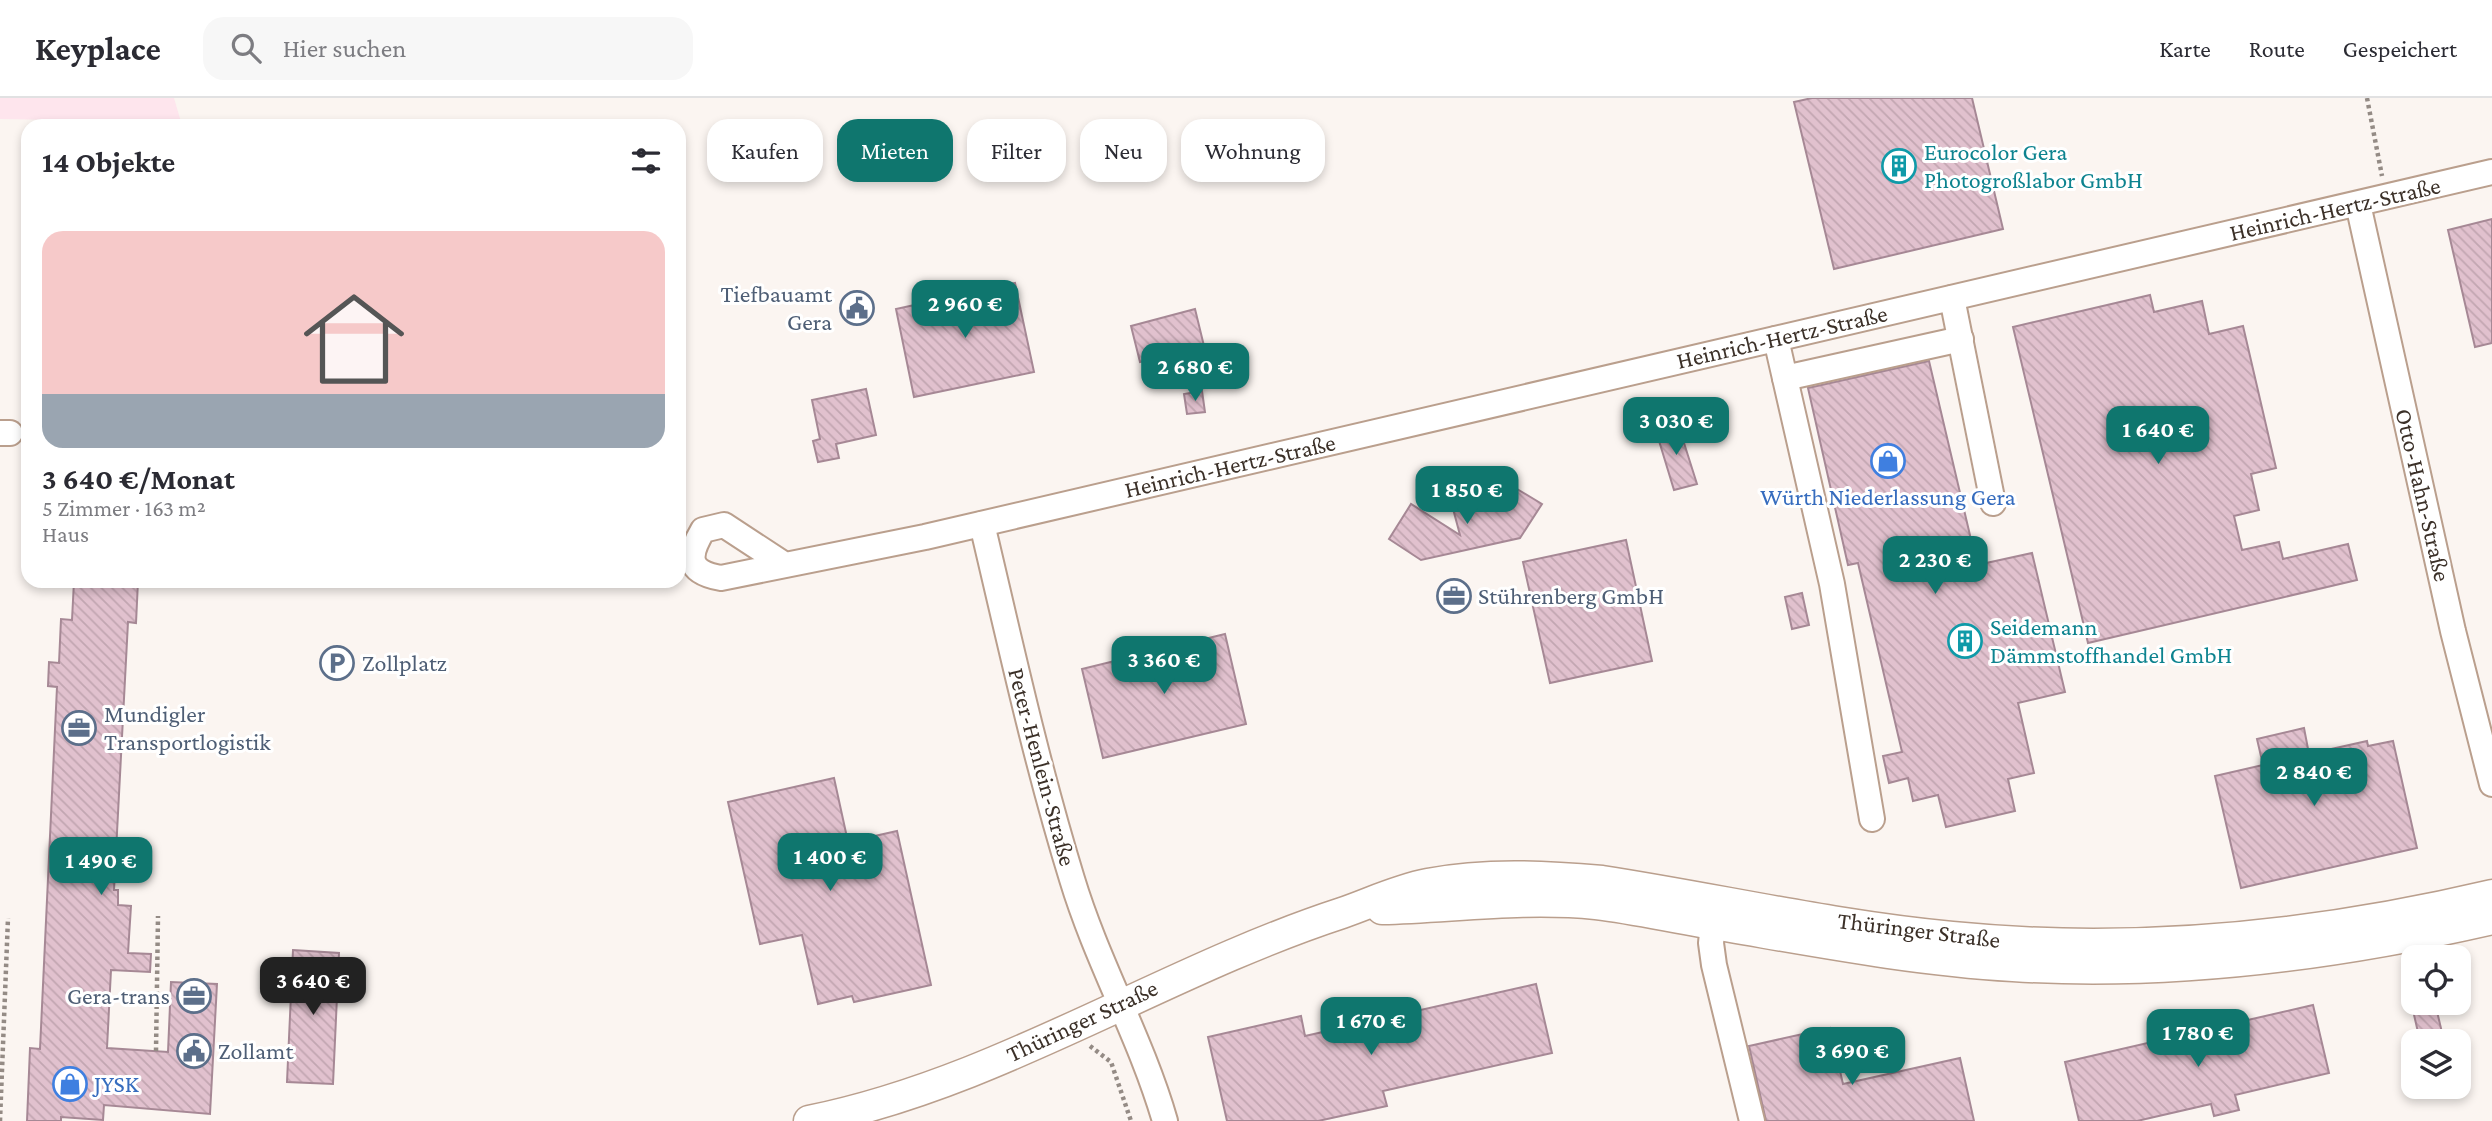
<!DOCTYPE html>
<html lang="de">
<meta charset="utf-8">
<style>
body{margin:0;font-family:"Crimson Pro",serif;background:#f7f7f7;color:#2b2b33;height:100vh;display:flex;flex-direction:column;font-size:26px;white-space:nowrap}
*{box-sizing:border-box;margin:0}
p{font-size:23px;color:#7c7c81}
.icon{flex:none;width:38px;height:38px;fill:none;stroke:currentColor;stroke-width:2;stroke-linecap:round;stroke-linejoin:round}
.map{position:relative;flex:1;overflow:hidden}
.panel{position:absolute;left:21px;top:21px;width:665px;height:469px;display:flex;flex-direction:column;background:#fff;border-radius:21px;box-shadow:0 4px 10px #0003}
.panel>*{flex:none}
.guide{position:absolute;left:707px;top:21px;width:665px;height:63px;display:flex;gap:14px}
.controls{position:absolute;left:2401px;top:847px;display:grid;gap:14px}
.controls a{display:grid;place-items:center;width:70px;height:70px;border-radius:14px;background:#fff;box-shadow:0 4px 10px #0003;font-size:35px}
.price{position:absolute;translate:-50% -60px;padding:0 16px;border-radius:14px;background:#0f766e;color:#fff;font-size:23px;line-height:46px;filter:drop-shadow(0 2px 4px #0008)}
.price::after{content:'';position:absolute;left:50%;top:42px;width:21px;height:16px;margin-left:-10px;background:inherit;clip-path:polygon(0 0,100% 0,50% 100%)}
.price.current{background:#222;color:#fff}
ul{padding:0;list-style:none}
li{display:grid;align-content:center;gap:14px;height:371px;padding:0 21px}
li span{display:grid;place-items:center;height:217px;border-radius:21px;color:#555}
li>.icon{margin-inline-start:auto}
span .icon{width:126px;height:126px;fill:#fffc;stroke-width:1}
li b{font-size:30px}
h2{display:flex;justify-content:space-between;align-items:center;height:84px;padding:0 21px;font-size:30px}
.tag{padding:0 24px;border-radius:21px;background:#fff;box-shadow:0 4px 10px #0003;font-size:24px;line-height:63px}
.tag.current{background:#0f766e;color:#fff}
header{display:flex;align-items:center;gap:42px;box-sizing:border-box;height:98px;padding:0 35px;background:#fff;border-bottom:2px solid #e1e1e2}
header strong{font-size:33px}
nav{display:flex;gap:38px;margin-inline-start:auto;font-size:24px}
.search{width:490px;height:63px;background:#f7f7f7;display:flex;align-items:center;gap:18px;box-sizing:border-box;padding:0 24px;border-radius:21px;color:#7c7c81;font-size:26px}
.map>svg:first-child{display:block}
.education{fill:#fee5ed}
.building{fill:url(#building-back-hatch);stroke:#a68895;stroke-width:2}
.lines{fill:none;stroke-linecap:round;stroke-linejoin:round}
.minor-casing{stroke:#ba9f8d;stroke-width:28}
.major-casing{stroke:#ba9f8d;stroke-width:33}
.path{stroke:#948b85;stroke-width:4.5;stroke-dasharray:3.5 3.5;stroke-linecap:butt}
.minor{stroke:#fff;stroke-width:24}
.major{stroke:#fff;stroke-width:30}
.labels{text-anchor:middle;stroke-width:6;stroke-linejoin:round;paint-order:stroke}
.culture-label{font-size:24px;fill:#0d838f;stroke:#fff;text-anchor:start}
.street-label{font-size:24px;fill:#3b3028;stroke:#fff}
.service-label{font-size:24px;fill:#4e5e75;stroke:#fff;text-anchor:start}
.shop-label{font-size:24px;fill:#366cbe;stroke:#fff}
</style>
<header>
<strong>Keyplace</strong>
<div class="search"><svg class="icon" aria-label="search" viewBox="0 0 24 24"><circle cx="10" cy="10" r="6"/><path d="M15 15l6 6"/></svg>Hier suchen</div>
<nav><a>Karte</a><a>Route</a><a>Gespeichert</a></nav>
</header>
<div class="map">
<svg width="2492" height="1023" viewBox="0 0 2492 1023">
<defs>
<pattern id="building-back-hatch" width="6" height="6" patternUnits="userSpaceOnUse" patternTransform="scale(1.75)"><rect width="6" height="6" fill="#e1c1ce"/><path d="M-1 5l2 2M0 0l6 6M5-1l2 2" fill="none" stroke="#c2a6b1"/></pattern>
</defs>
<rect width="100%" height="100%" fill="#fbf5f1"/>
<polygon class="education" points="0,0 174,0 181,24 0,21"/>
<g class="building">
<polygon points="1812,0 1972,0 2003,131 1834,171 1794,4"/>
<polygon points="2492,121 2492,245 2475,249 2448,132"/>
<polygon points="1015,185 1034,274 914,299 896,211"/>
<polygon points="2150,197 2154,214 2202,203 2209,236 2243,228 2276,370 2251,376 2259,412 2234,418 2242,452 2279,444 2283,461 2348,446 2357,482 2088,545 2013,229"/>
<polygon points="1195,211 1204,248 1140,264 1131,228"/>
<polygon points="1929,263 1977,467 2032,455 2065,594 2018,605 2034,675 2008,681 2015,713 1946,729 1938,697 1913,703 1908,680 1889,685 1883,658 1902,654 1858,465 1848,467 1808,290"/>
<polygon points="866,291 876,337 836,346 839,360 818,364 813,343 820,341 812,302"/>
<polygon points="1202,293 1205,314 1187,316 1184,296"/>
<polygon points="1678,326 1697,386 1674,392 1656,333"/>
<polygon points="1507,385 1542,406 1520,440 1421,462 1389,441 1411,406 1460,437 1452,407 1470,402 1472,410 1496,404"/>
<polygon points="1626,442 1652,563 1550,585 1523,464"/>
<polygon points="74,483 138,483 136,525 128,524 114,792 118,792 118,807 131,808 128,855 151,856 150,874 111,872 107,950 168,954 171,884 217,886 210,1016 104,1007 103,1022 61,1019 61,1023 27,1023 30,950 40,951 57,589 48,588 49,564 59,565 61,521 72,522"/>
<polygon points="1802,495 1809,527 1792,531 1785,499"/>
<polygon points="1225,536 1246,626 1103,660 1082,571"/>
<polygon points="2304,630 2309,656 2367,643 2368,648 2393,643 2417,750 2241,790 2215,678 2263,667 2257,641"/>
<polygon points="834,680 848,744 897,733 931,887 854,904 852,898 818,906 802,837 760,846 728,704"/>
<polygon points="293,852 339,855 333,986 287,984"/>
<polygon points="1536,886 1552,955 1383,993 1387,1008 1318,1023 1227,1023 1208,939 1301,918 1305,938"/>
<polygon points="2426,905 2435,905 2444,943 2420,943 2412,908"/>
<polygon points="2313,907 2329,975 2235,997 2239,1012 2214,1018 2211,1006 2137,1023 2079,1023 2065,964"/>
<polygon points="1830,930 1843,986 1960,960 1974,1023 1766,1023 1749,948"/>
</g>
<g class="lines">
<g class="minor-casing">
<g id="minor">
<polyline points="2358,106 2453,533 2492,686"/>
<polyline points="1952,200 1993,405"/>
<polyline points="1776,241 1832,486 1872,721"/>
<polyline points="1785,280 1961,241"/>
<polyline points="0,335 10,335"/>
<path d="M982,426c28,118 54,238 90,355 25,83 69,159 93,242"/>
<path d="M785,467l-61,-40 -21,5c-16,27 -16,42 18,48l204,-41 1567,-365"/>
<polyline points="1713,826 1711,845 1714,867 1752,1023"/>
</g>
</g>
<g class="major-casing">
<g id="major">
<path d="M1382,811c72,-2 141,-12 214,-5 35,4 70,12 105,18 103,17 207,38 312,44 161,10 322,-11 479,-47"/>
<path d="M809,1023c189,-38 352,-149 533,-208 29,-10 55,-23 86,-29 57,-11 116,-8 174,-3 117,18 232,45 350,56 182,18 362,0 540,-42"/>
</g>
</g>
<g class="path">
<polyline points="2367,0 2382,78"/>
<polyline points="1090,948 1111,964 1131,1023"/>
<polyline points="156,953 158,818"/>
<polyline points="0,1023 8,820"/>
</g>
<use href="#minor" class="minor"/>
<use href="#major" class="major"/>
</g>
<defs>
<g id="building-ring" transform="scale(1.75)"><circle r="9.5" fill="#fff" stroke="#0f9aa8" stroke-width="1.5"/><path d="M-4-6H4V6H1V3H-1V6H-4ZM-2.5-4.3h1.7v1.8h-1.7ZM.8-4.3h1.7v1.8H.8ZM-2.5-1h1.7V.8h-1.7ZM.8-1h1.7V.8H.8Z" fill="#0f9aa8"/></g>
<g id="civic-ring" transform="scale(1.75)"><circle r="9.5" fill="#fff" stroke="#5c6f8a" stroke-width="1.5"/><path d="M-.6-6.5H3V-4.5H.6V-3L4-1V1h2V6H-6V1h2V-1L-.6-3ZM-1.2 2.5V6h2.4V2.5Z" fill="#5c6f8a"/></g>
<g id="shop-ring" transform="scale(1.75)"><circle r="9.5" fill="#fff" stroke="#3f7fe0" stroke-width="1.5"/><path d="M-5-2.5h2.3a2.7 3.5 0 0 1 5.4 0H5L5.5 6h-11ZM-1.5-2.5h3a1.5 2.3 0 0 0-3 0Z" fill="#3f7fe0"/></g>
<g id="office-ring" transform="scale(1.75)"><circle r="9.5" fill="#fff" stroke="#5c6f8a" stroke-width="1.5"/><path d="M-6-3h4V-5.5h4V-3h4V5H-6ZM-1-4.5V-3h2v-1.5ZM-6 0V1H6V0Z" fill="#5c6f8a"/></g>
<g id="parking-ring" transform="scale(1.75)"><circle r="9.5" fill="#fff" stroke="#5c6f8a" stroke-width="1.5"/><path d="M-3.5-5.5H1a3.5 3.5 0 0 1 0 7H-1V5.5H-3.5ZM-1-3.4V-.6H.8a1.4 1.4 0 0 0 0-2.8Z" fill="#5c6f8a"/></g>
</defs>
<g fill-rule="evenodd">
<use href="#building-ring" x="1899" y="68"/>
<use href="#civic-ring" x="857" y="210"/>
<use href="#shop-ring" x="1888" y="363"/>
<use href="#office-ring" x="1454" y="498"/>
<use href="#building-ring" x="1965" y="543"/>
<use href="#parking-ring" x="337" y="565"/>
<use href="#office-ring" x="79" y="630"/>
<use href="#office-ring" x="194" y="898"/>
<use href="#civic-ring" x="194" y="953"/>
<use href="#shop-ring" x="70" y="986"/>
</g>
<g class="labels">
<g class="culture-label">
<text x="1924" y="62">Eurocolor Gera<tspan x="1924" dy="28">Photogroßlabor GmbH</tspan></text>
<text x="1990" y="537">Seidemann<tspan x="1990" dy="28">Dämmstoffhandel GmbH</tspan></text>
</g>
<g class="street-label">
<text transform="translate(2335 111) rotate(-13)" y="8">Heinrich-Hertz-Straße</text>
<text transform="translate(1782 239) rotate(-13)" y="8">Heinrich-Hertz-Straße</text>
<text transform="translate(1230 368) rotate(-13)" y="8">Heinrich-Hertz-Straße</text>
<text transform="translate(2423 397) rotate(77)" y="8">Otto-Hahn-Straße</text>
<text transform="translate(1042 669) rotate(75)" y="8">Peter-Henlein-Straße</text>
<text transform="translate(1919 832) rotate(7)" y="8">Thüringer Straße</text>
<text transform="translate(1082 923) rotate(-25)" y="8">Thüringer Straße</text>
</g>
<g class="service-label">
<text x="832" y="204" text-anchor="end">Tiefbauamt<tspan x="832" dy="28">Gera</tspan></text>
<text x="1478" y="506">Stührenberg GmbH</text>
<text x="362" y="573">Zollplatz</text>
<text x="104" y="624">Mundigler<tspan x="104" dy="28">Transportlogistik</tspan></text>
<text x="170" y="906" text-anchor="end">Gera-trans</text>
<text x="218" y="961">Zollamt</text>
</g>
<g class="shop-label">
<text x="1888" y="407">Würth Niederlassung Gera</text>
<text x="94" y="994" text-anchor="start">JYSK</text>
</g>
</g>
</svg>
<div class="controls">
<a><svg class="icon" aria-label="locate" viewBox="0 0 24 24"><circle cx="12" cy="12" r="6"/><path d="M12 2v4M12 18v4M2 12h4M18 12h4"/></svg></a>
<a><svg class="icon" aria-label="layers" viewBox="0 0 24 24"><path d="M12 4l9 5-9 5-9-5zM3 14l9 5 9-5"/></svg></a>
</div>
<b class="price" style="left:965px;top:242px">2 960 €</b>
<b class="price" style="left:1195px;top:305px">2 680 €</b>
<b class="price" style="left:1676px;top:359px">3 030 €</b>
<b class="price" style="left:2158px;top:368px">1 640 €</b>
<b class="price" style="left:1467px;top:428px">1 850 €</b>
<b class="price" style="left:1935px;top:498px">2 230 €</b>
<b class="price" style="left:1164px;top:598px">3 360 €</b>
<b class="price" style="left:2314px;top:710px">2 840 €</b>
<b class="price" style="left:830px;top:795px">1 400 €</b>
<b class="price" style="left:101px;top:799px">1 490 €</b>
<b class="price current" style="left:313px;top:919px">3 640 €</b>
<b class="price" style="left:1371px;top:959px">1 670 €</b>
<b class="price" style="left:2198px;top:971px">1 780 €</b>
<b class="price" style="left:1852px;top:989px">3 690 €</b>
<div class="guide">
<a class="tag">Kaufen</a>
<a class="tag current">Mieten</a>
<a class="tag">Filter</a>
<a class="tag">Neu</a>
<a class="tag">Wohnung</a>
</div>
<section class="panel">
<h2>14 Objekte<svg class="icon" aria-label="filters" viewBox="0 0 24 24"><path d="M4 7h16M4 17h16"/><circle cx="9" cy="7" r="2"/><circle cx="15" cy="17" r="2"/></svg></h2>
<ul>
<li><span style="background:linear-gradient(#f6c9c9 75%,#9aa5b1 0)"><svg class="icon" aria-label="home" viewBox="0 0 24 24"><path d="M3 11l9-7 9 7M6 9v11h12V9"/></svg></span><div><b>3 640 €/Monat</b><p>5 Zimmer · 163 m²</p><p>Haus</p></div></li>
</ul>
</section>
</div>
